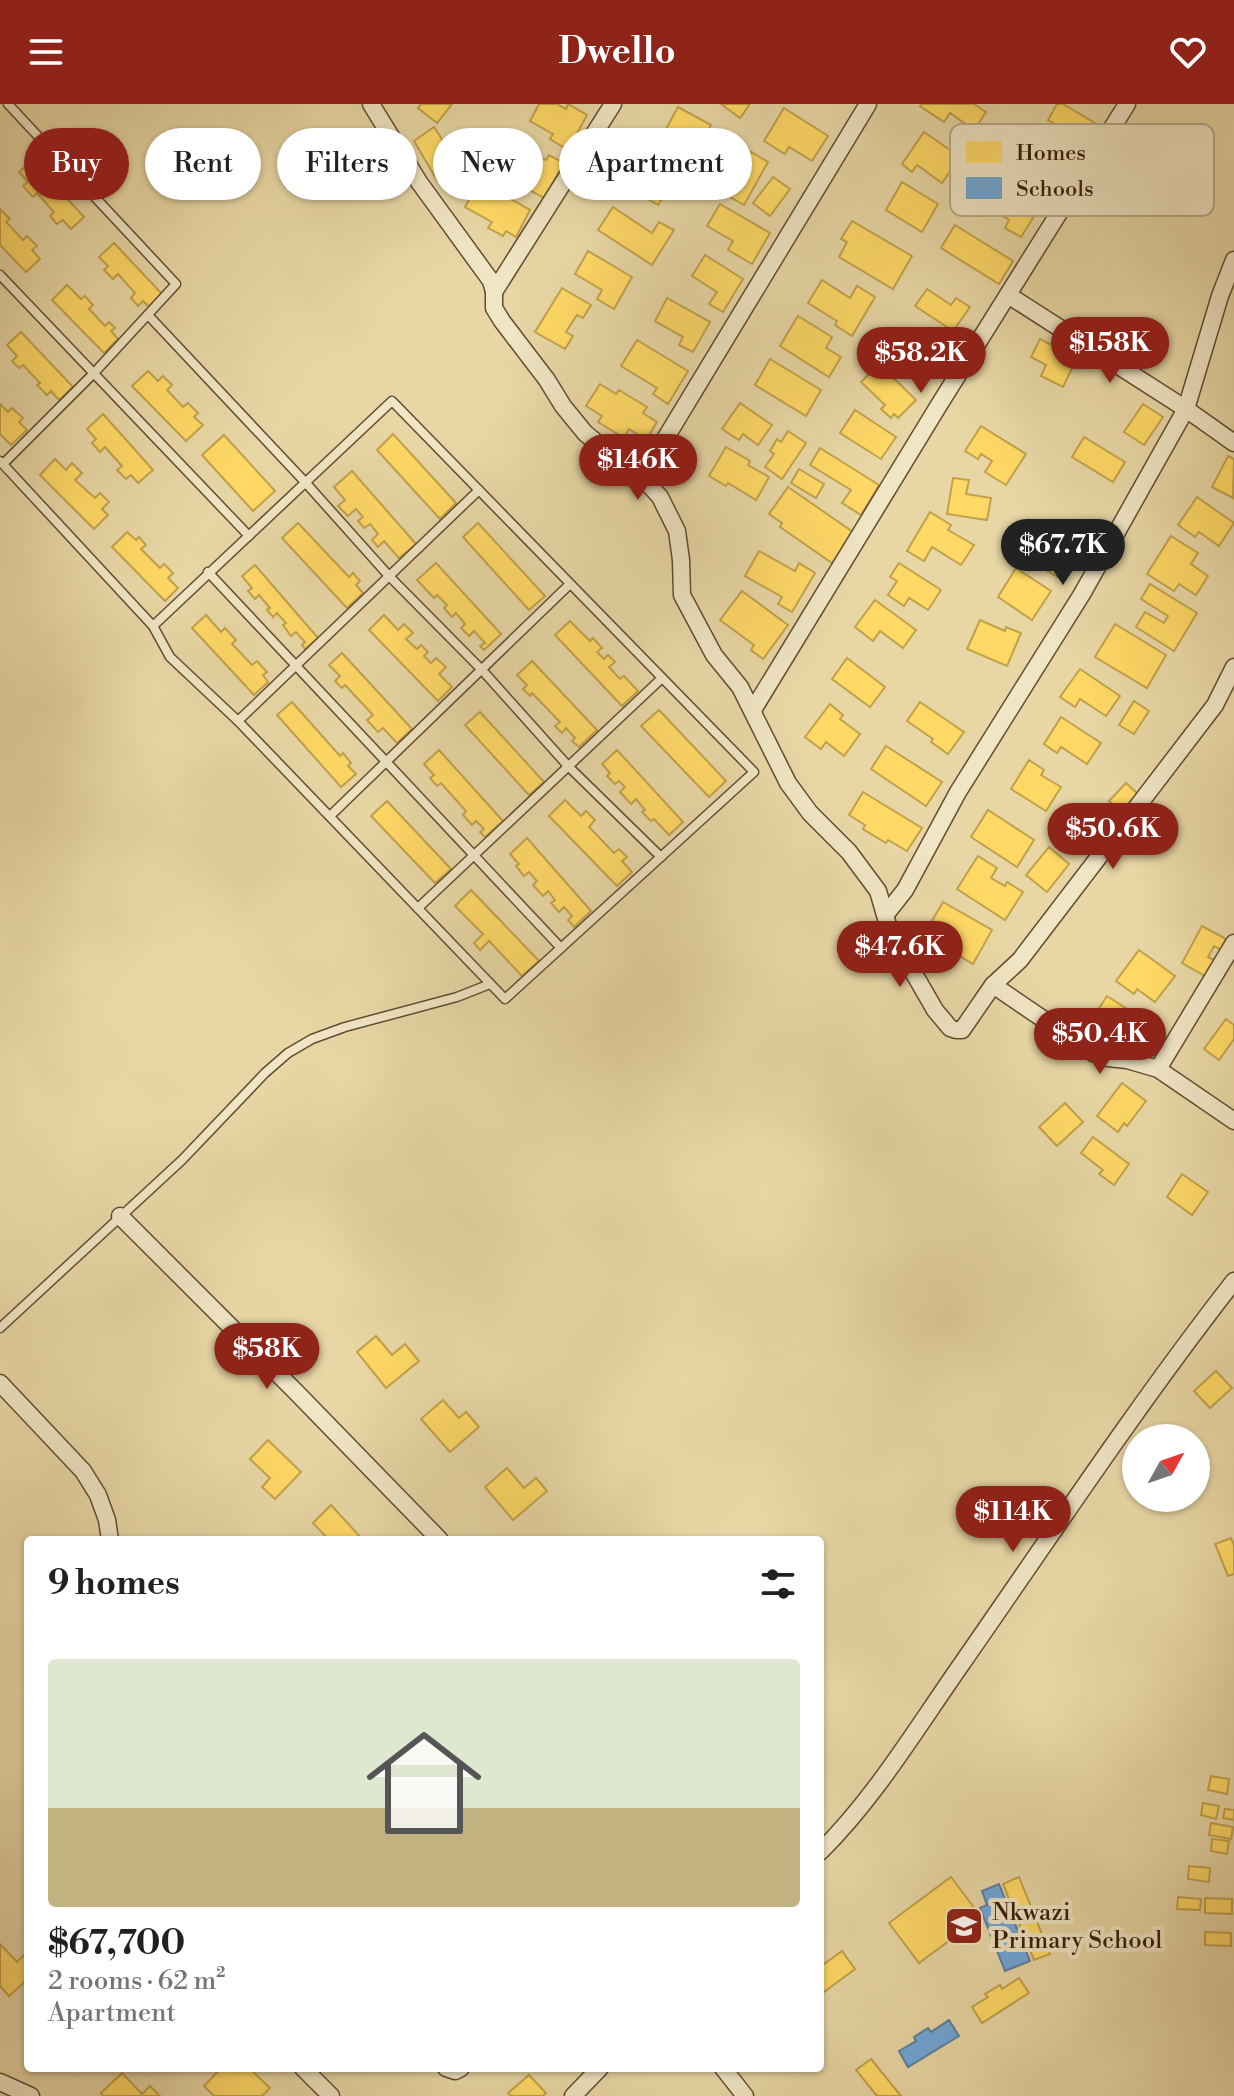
<!DOCTYPE html>
<meta charset="utf-8">
<style>
body{margin:0;font-family:"Libre Bodoni",serif;background:#f2f2f2;color:#202124;height:100vh;display:flex;flex-direction:column;font-size:30px;white-space:nowrap}
*{box-sizing:border-box;margin:0}
p{font-size:26px;color:#757577}
.icon{flex:none;width:44px;height:44px;fill:none;stroke:currentColor;stroke-width:2;stroke-linecap:round;stroke-linejoin:round}
.map{position:relative;flex:1;overflow:hidden}
.drawer{position:absolute;left:24px;top:1432px;width:800px;height:536px;display:flex;flex-direction:column;background:#fff;border-radius:8px;box-shadow:0 2px 6px #0004}
.drawer>*{flex:none}
.top-card{position:absolute;left:24px;top:24px;width:800px;height:72px;display:flex;gap:16px}
.needle{width:52px;rotate:50deg}
.tools{position:absolute;left:1122px;top:1320px;display:grid;gap:16px}
.tools a{display:grid;place-items:center;width:88px;height:88px;border-radius:50%;background:#fff;box-shadow:0 2px 6px #0004;font-size:40px}
.price{position:absolute;translate:-50% -68px;padding:0 18px;border-radius:28px;background:#8f2418;color:#fff;font-size:26px;line-height:52px;filter:drop-shadow(0 2px 4px #0008)}
.price::after{content:'';position:absolute;left:50%;top:48px;width:24px;height:18px;margin-left:-12px;background:inherit;clip-path:polygon(0 0,100% 0,50% 100%)}
.price.selected{background:#222;color:#fff}
ul{padding:0;list-style:none}
li{display:grid;align-content:center;gap:16px;height:424px;padding:0 24px}
li span{display:grid;place-items:center;height:248px;border-radius:8px;color:#555}
li>.icon{margin-inline-start:auto}
span .icon{width:144px;height:144px;fill:#fffc;stroke-width:1}
li b{font-size:34px}
h2{display:flex;justify-content:space-between;align-items:center;height:96px;padding:0 24px;font-size:34px}
.chip{padding:0 28px;border-radius:36px;background:#fff;box-shadow:0 2px 6px #0004;font-size:28px;line-height:72px}
.chip.selected{background:#8f2418;color:#fff}
header{display:flex;justify-content:space-between;align-items:center;height:104px;padding:0 24px;background:#8f2418;color:#fff;font-size:36px;font-weight:700}
.map>svg:first-child{display:block}
.homes{fill:#ffd966;stroke:#c2a14b;stroke-width:2}
.schools{fill:#6fa8dc;stroke:#5d7e9e;stroke-width:2}
.lines{fill:none;stroke-linecap:round;stroke-linejoin:round}
.lane-casing{stroke:#614c33;stroke-width:11}
.street-casing{stroke:#614c33;stroke-width:19}
.lane{stroke:#f0e5c4;stroke-width:8}
.street{stroke:#f0e5c4;stroke-width:16}
.labels{text-anchor:middle;stroke-width:8;stroke-linejoin:round;paint-order:stroke}
.poi-label{font-size:24px;fill:#341d0d;stroke:#f0e5c4;text-anchor:start}
.key{fill:#f0e5c4;stroke:#b8a98d;stroke-width:2}
.key-label{font-size:22px;fill:#341d0d}
</style>
<header><svg class="icon" aria-label="menu" viewBox="0 0 24 24"><path d="M4 6h16M4 12h16M4 18h16"/></svg>Dwello<svg class="icon" aria-label="heart" viewBox="0 0 24 24"><path d="M12 20l-8-8c-3-5 5-10 8-4 3-6 11-1 8 4z"/></svg></header>
<div class="map">
<svg width="1234" height="1992" viewBox="0 0 1234 1992">
<rect width="100%" height="100%" fill="#e8d7a5"/>
<filter id="stains"><feTurbulence type="fractalNoise" baseFrequency=".0025" numOctaves="4"/><feColorMatrix values="0 0 0 0 .2 0 0 0 0 .09 0 0 0 0 .02 0 0 0 .5 -.17"/></filter>
<radialGradient id="worn" r=".72"><stop offset=".6" stop-color="#630" stop-opacity="0"/><stop offset="1" stop-color="#630" stop-opacity=".3"/></radialGradient>
<g class="homes">
<polygon points="421,0 452,0 437,19 418,4"/>
<polygon points="539,0 557,0 566,5 568,0 587,11 568,46 550,35 553,30 530,17"/>
<polygon points="721,0 750,0 740,14"/>
<polygon points="922,0 974,0 986,8 974,26 950,9 944,18 920,2"/>
<polygon points="1057,0 1063,0 1095,19 1080,45 1061,34 1066,26 1048,16"/>
<polygon points="678,3 711,21 701,40 692,35 679,59 655,45"/>
<polygon points="784,4 828,32 812,57 789,43 785,50 764,37"/>
<polygon points="434,23 459,62 437,76 414,37"/>
<polygon points="924,28 960,53 942,79 917,61 912,68 902,60"/>
<polygon points="524,43 546,56 549,51 564,59 544,94 524,83 530,74 512,64"/>
<polygon points="746,45 768,58 744,101 721,88"/>
<polygon points="32,56 84,113 71,125 63,116 57,120 50,112 54,108 37,89 33,93 23,82 28,78 19,68"/>
<polygon points="635,63 669,83 658,101 624,81"/>
<polygon points="773,73 790,85 770,112 753,99"/>
<polygon points="479,77 530,106 516,133 506,127 503,132 488,124 492,118 465,103"/>
<polygon points="902,78 938,100 922,128 886,106"/>
<polygon points="1004,81 1040,103 1021,133 1005,124 1009,116 989,104"/>
<polygon points="720,100 770,129 752,160 728,146 733,137 707,122"/>
<polygon points="613,103 652,129 659,118 674,126 652,161 598,126"/>
<polygon points="0,105 10,115 6,118 23,136 27,132 37,142 32,146 40,155 26,168 0,141"/>
<polygon points="852,117 912,152 893,185 839,153 847,138 841,135"/>
<polygon points="955,121 1013,157 999,180 941,144"/>
<polygon points="114,139 162,190 149,203 143,197 138,202 131,194 135,189 118,170 113,175 104,166 108,162 99,153"/>
<polygon points="588,147 632,173 614,205 597,195 602,186 575,170"/>
<polygon points="705,151 743,175 723,208 709,200 717,188 692,172"/>
<polygon points="822,176 850,194 857,182 875,193 852,232 835,221 837,217 808,199"/>
<polygon points="67,181 81,195 85,192 93,201 89,205 105,222 109,218 115,224 111,227 118,235 104,249 52,196"/>
<polygon points="562,184 591,201 583,214 577,211 566,228 573,232 565,245 535,228"/>
<polygon points="927,185 951,201 956,194 970,203 953,227 915,202"/>
<polygon points="667,194 710,218 693,248 679,241 683,233 655,217"/>
<polygon points="798,212 832,233 826,244 841,253 829,273 780,242"/>
<polygon points="885,225 902,235 891,255 874,245"/>
<polygon points="21,228 73,283 59,296 51,287 47,291 37,281 40,279 23,261 19,264 12,257 17,252 7,241"/>
<polygon points="910,230 948,250 936,272 922,265 925,259 902,246"/>
<polygon points="1040,235 1077,254 1063,283 1041,272 1046,261 1031,253"/>
<polygon points="637,236 688,267 668,300 653,290 657,284 621,262"/>
<polygon points="770,255 821,286 806,312 755,281"/>
<polygon points="879,260 916,296 898,314 894,310 891,314 881,305 885,301 861,278"/>
<polygon points="148,267 158,277 163,272 172,281 167,286 183,303 188,299 198,309 194,313 203,321 186,337 132,282"/>
<polygon points="600,280 616,290 619,286 647,303 643,309 657,318 646,336 629,325 624,334 598,318 602,312 586,302"/>
<polygon points="740,299 772,321 758,341 743,330 739,336 722,325"/>
<polygon points="0,300 8,308 12,304 23,314 19,318 27,326 11,341 0,330"/>
<polygon points="1143,300 1163,313 1144,341 1124,328"/>
<polygon points="855,306 896,333 881,355 840,329"/>
<polygon points="103,310 153,366 138,379 131,371 126,375 117,366 122,362 105,343 100,348 92,339 96,335 87,325"/>
<polygon points="981,322 1026,350 1006,381 985,368 992,357 981,350 978,355 965,347"/>
<polygon points="788,327 806,339 782,375 765,363 774,350 770,347 777,335 781,338"/>
<polygon points="393,330 456,399 440,415 377,346"/>
<polygon points="224,331 275,387 253,407 202,351"/>
<polygon points="1084,333 1125,358 1113,378 1072,353"/>
<polygon points="726,343 750,357 748,361 769,373 756,396 728,379 726,382 709,372"/>
<polygon points="820,344 879,381 861,411 842,399 851,386 810,361"/>
<polygon points="1228,352 1234,355 1233,394 1212,383"/>
<polygon points="55,355 66,366 72,359 82,369 75,376 95,394 100,389 109,398 102,405 108,411 94,425 40,371"/>
<polygon points="799,365 824,380 816,394 791,379"/>
<polygon points="352,367 416,440 399,454 384,437 378,443 372,436 378,430 370,420 364,424 358,417 363,413 356,405 348,412 338,402 345,396 334,383"/>
<polygon points="953,374 969,376 966,390 991,394 987,416 947,410"/>
<polygon points="788,383 853,428 832,459 780,423 782,419 769,410"/>
<polygon points="1197,393 1234,419 1219,442 1199,428 1195,433 1178,421"/>
<polygon points="930,408 951,421 948,426 974,441 961,461 932,443 924,457 907,447"/>
<polygon points="298,419 349,473 353,469 360,477 356,481 363,489 347,504 282,434"/>
<polygon points="478,419 545,492 529,506 463,433"/>
<polygon points="127,428 136,436 139,433 146,441 141,445 160,464 164,460 173,469 168,474 178,484 165,497 112,443"/>
<polygon points="1032,429 1060,446 1064,440 1079,448 1063,476 1020,451"/>
<polygon points="1171,432 1198,449 1191,460 1208,472 1196,491 1179,480 1174,487 1147,470"/>
<polygon points="759,447 795,467 799,459 815,469 792,508 778,500 782,493 745,472"/>
<polygon points="436,459 501,530 484,546 480,542 485,539 474,527 469,532 461,524 465,520 456,509 452,513 444,504 447,501 437,491 434,494 417,476"/>
<polygon points="899,459 941,486 928,506 909,494 904,502 888,491 897,477 890,473"/>
<polygon points="255,461 318,534 305,545 302,541 305,538 296,528 291,532 283,521 286,519 277,509 273,513 267,506 270,504 259,491 255,495 248,487 252,484 242,472"/>
<polygon points="1016,464 1051,487 1032,516 998,493"/>
<polygon points="1150,480 1197,509 1174,547 1136,523 1145,508 1164,519 1168,512 1141,495"/>
<polygon points="742,487 788,521 763,555 751,546 754,541 720,516"/>
<polygon points="875,496 916,526 903,544 880,527 873,537 855,523"/>
<polygon points="206,511 221,528 225,524 236,536 232,540 252,561 257,557 267,568 263,571 268,578 254,591 192,524"/>
<polygon points="384,511 398,526 404,520 413,529 406,535 417,545 421,541 428,548 424,552 431,559 436,554 446,563 439,570 452,583 438,597 369,526"/>
<polygon points="980,516 1005,527 1006,523 1021,529 1007,562 967,545"/>
<polygon points="570,517 590,537 593,534 602,544 597,548 604,555 608,551 615,558 609,563 620,575 624,572 638,587 622,602 555,531"/>
<polygon points="1115,520 1166,551 1147,584 1095,553"/>
<polygon points="342,549 412,625 397,639 383,624 378,628 367,616 373,611 345,581 342,584 335,577 340,572 329,561"/>
<polygon points="847,554 885,583 870,603 832,575"/>
<polygon points="532,557 597,626 579,643 572,637 575,634 566,624 562,629 555,622 560,618 532,589 530,592 523,585 527,581 517,571"/>
<polygon points="1080,565 1120,592 1106,612 1080,595 1075,603 1060,593"/>
<polygon points="1134,597 1149,607 1134,630 1119,621"/>
<polygon points="292,598 340,652 343,649 351,659 348,662 356,670 341,683 277,611"/>
<polygon points="920,598 964,628 948,650 931,638 933,635 907,617"/>
<polygon points="830,600 843,611 840,615 860,630 844,652 826,638 821,645 805,633"/>
<polygon points="659,606 726,677 709,693 641,622"/>
<polygon points="480,608 544,678 529,691 465,621"/>
<polygon points="1061,613 1101,639 1087,660 1061,643 1057,649 1044,640"/>
<polygon points="886,642 942,678 926,702 871,665"/>
<polygon points="439,646 503,717 485,733 480,728 484,725 476,717 472,721 463,711 466,707 441,679 437,682 430,674 434,671 424,660"/>
<polygon points="617,646 683,718 669,731 654,715 651,717 642,708 645,706 636,695 631,700 620,688 625,683 619,677 615,680 607,672 610,669 602,660"/>
<polygon points="1029,656 1044,666 1041,671 1061,683 1046,707 1011,685"/>
<polygon points="1126,679 1139,691 1121,709 1109,697"/>
<polygon points="863,688 922,724 907,747 888,736 886,739 863,725 865,721 849,711"/>
<polygon points="565,696 581,712 586,707 595,716 589,723 614,749 619,745 627,753 622,757 632,768 617,782 549,712"/>
<polygon points="387,697 451,765 435,779 371,712"/>
<polygon points="988,706 1034,736 1017,763 971,733"/>
<polygon points="527,734 591,807 574,823 568,816 572,812 564,803 559,808 551,799 555,796 548,787 543,792 533,781 537,777 529,768 524,772 516,762 519,760 510,750"/>
<polygon points="1049,743 1069,760 1047,788 1026,771"/>
<polygon points="978,752 997,764 991,774 1005,782 1007,778 1023,788 1005,816 957,785"/>
<polygon points="471,786 539,857 522,872 489,837 480,846 474,839 483,830 455,802"/>
<polygon points="943,798 992,826 973,860 951,847 957,838 929,822"/>
<polygon points="1202,822 1226,835 1221,846 1214,842 1208,853 1214,856 1205,872 1182,859"/>
<polygon points="1139,846 1175,872 1155,898 1137,885 1134,890 1116,877"/>
<polygon points="1107,892 1155,923 1136,953 1089,919"/>
<polygon points="1226,915 1234,921 1234,935 1219,956 1204,945"/>
<polygon points="1122,979 1146,997 1127,1022 1124,1019 1118,1028 1097,1012"/>
<polygon points="1065,999 1083,1018 1057,1042 1039,1023"/>
<polygon points="1093,1033 1129,1060 1114,1081 1099,1070 1103,1066 1081,1049"/>
<polygon points="1182,1070 1208,1088 1192,1111 1167,1093"/>
<polygon points="376,1232 392,1251 405,1240 419,1257 386,1284 357,1248"/>
<polygon points="1216,1267 1232,1284 1210,1304 1194,1287"/>
<polygon points="443,1296 459,1314 466,1308 479,1323 450,1348 421,1315"/>
<polygon points="268,1336 301,1368 275,1395 262,1383 270,1374 250,1355"/>
<polygon points="507,1364 524,1384 536,1374 547,1387 513,1416 485,1383"/>
<polygon points="331,1401 363,1436 329,1436 313,1419"/>
<polygon points="1231,1434 1234,1441 1234,1470 1228,1472 1215,1440"/>
<polygon points="1211,1672 1229,1675 1227,1690 1208,1686"/>
<polygon points="1203,1699 1219,1702 1216,1715 1201,1711"/>
<polygon points="1225,1705 1234,1706 1234,1716 1223,1714"/>
<polygon points="1211,1719 1233,1723 1231,1735 1209,1731"/>
<polygon points="1212,1735 1229,1737 1227,1750 1211,1747"/>
<polygon points="1189,1762 1210,1764 1209,1778 1188,1775"/>
<polygon points="951,1773 981,1813 919,1859 889,1819"/>
<polygon points="1019,1773 1050,1850 1034,1856 1003,1780"/>
<polygon points="1178,1793 1201,1795 1200,1806 1177,1805"/>
<polygon points="1205,1794 1232,1795 1232,1810 1205,1809"/>
<polygon points="1205,1828 1231,1829 1231,1842 1205,1841"/>
<polygon points="0,1840 17,1858 26,1849 28,1852 28,1875 9,1892 0,1882"/>
<polygon points="842,1847 855,1865 820,1891 820,1863"/>
<polygon points="1019,1874 1029,1889 982,1919 972,1903 988,1893 985,1890 1000,1881 1002,1885"/>
<polygon points="871,1955 901,1992 877,1992 856,1966"/>
<polygon points="221,1964 249,1964 270,1984 262,1992 214,1992 204,1982"/>
<polygon points="122,1969 142,1990 150,1982 160,1992 103,1992 101,1989"/>
<polygon points="529,1971 546,1989 543,1992 511,1992 508,1989"/>
</g>
<g class="schools">
<polygon points="999,1780 1030,1857 1005,1867 980,1804 987,1801 982,1787"/>
<polygon points="949,1916 959,1932 908,1963 899,1947 916,1937 914,1933 928,1924 931,1928"/>
</g>
<g class="lines">
<g class="lane-casing">
<g id="lane">
<polyline points="0,171 249,432"/>
<polyline points="148,211 305,378 389,472 482,566 568,662 661,753"/>
<polyline points="0,357 153,522 170,553 238,617 505,895 754,668 392,297 153,522"/>
<polyline points="3,360 94,269 176,180 8,0"/>
<polyline points="208,468 561,844"/>
<polyline points="238,617 479,386"/>
<polyline points="330,712 570,480"/>
<polyline points="418,804 662,574"/>
<polyline points="0,1224 182,1056 265,969 288,949 312,935 345,923 457,893 490,880"/>
</g>
</g>
<g class="street-casing">
<g id="street">
<polyline points="371,0 419,78 491,177 494,188 494,204 502,217 547,276 563,302 585,329 622,360 642,373 660,393 677,427 681,456 682,491 714,551 740,583 788,679 810,709 849,748 878,787 890,828 935,906 950,924 956,926 962,926 993,881 1020,856 1215,601 1234,563"/>
<polyline points="494,188 613,0"/>
<polyline points="1008,191 1186,305 1234,339"/>
<polyline points="642,373 868,0"/>
<polyline points="753,606 939,301 1127,0"/>
<polyline points="886,810 905,786 958,688 1082,490 1186,305 1220,192 1234,156"/>
<polyline points="993,881 1093,949 1108,954 1127,956 1158,965 1234,1017"/>
<polyline points="1158,965 1234,839"/>
<polyline points="120,1112 296,1288 440,1436"/>
<polyline points="0,1279 83,1367 98,1391 107,1416 110,1436"/>
<path d="M820,1748c55,-54 98,-126 143,-190 89,-128 175,-258 271,-381"/>
<polyline points="303,1964 331,1992"/>
<polyline points="446,1964 455,1967 461,1964"/>
<polyline points="723,1964 745,1992"/>
<polyline points="0,1978 31,1992"/>
<polyline points="573,1992 600,1964"/>
</g>
</g>
<use href="#lane" class="lane"/>
<use href="#street" class="street"/>
</g>
<defs>
<g id="school-square" transform="scale(2)"><rect x="-9" y="-9" width="18" height="18" rx="4" fill="#8f2418" stroke="#f0e5c4"/><path d="M0-5L7-2L0 1L-7-2ZM-4 1L0 2.5L4 1V4Q0 6-4 4Z" fill="#fff"/></g>
</defs>
<g fill-rule="evenodd">
<use href="#school-square" x="964" y="1822"/>
</g>
<g class="labels">
<g class="poi-label">
<text x="992" y="1816">Nkwazi<tspan x="992" dy="28">Primary School</tspan></text>
</g>
</g>
<rect x="950" y="20" width="264" height="92" rx="12" class="key"/>
<rect x="966" y="37" width="36" height="22" fill="#ffd966"/>
<rect x="966" y="73" width="36" height="22" fill="#6fa8dc"/>
<g class="key-label">
<text x="1016" y="56">Homes</text>
<text x="1016" y="92">Schools</text>
</g>
<rect width="100%" height="100%" filter="url(#stains)"/>
<rect width="100%" height="100%" fill="url(#worn)"/>
</svg>
<div class="tools">
<a><svg class="needle" viewBox="-14 -14 28 28"><path d="M0-13l5 13h-10z" fill="#e53935"/><path d="M0 13l5-13h-10z" fill="#757577"/></svg></a>
</div>
<b class="price" style="left:1110px;top:281px">$158K</b>
<b class="price" style="left:921px;top:291px">$58.2K</b>
<b class="price" style="left:638px;top:398px">$146K</b>
<b class="price selected" style="left:1063px;top:483px">$67.7K</b>
<b class="price" style="left:1113px;top:767px">$50.6K</b>
<b class="price" style="left:900px;top:885px">$47.6K</b>
<b class="price" style="left:1100px;top:972px">$50.4K</b>
<b class="price" style="left:267px;top:1287px">$58K</b>
<b class="price" style="left:1013px;top:1450px">$114K</b>
<div class="top-card">
<a class="chip selected">Buy</a>
<a class="chip">Rent</a>
<a class="chip">Filters</a>
<a class="chip">New</a>
<a class="chip">Apartment</a>
</div>
<section class="drawer">
<h2>9 homes<svg class="icon" aria-label="filters" viewBox="0 0 24 24"><path d="M4 7h16M4 17h16"/><circle cx="9" cy="7" r="2"/><circle cx="15" cy="17" r="2"/></svg></h2>
<ul>
<li><span style="background:linear-gradient(#dfe7d0 60%,#c2b280 0)"><svg class="icon" aria-label="home" viewBox="0 0 24 24"><path d="M3 11l9-7 9 7M6 9v11h12V9"/></svg></span><div><b>$67,700</b><p>2 rooms · 62 m²</p><p>Apartment</p></div></li>
</ul>
</section>
</div>
